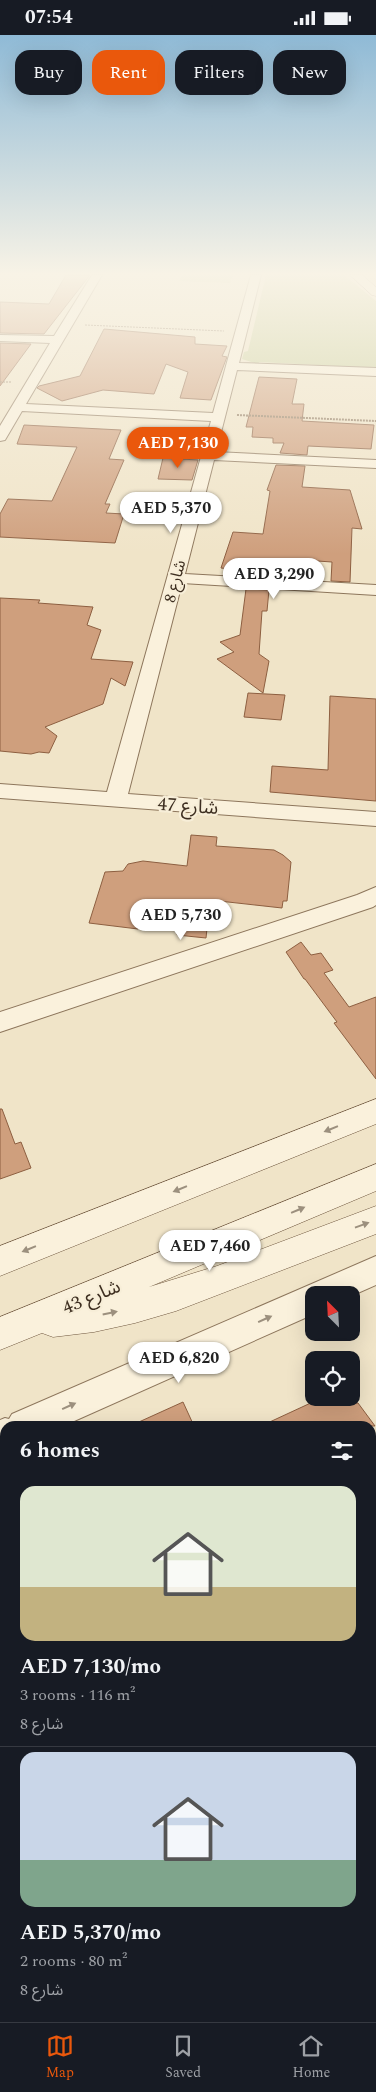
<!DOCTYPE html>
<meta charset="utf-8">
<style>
body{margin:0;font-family:Spectral,"Noto Sans Arabic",serif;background:#242831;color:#f1f3f6;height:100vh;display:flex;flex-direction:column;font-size:19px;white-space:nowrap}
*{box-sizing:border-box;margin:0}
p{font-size:16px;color:#9ea1a6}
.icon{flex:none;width:28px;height:28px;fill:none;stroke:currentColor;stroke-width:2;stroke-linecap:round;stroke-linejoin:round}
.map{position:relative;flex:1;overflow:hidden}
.drawer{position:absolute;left:0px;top:1386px;width:376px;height:601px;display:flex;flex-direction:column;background:#171b24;border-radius:15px 15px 0 0;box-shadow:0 5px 20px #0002}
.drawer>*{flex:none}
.hud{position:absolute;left:15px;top:15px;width:346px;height:45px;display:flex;gap:10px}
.needle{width:32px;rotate:336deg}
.controls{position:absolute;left:305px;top:1251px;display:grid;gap:10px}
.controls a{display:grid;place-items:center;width:55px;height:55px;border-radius:10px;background:#171b24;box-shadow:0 5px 20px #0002;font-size:25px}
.price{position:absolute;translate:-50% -42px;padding:0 11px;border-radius:18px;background:#fff;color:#222;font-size:16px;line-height:32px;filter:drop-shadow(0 1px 2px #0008)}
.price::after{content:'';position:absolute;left:50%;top:30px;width:15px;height:11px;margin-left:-8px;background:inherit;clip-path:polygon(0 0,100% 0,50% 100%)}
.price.selected{background:#ea580c;color:#fff}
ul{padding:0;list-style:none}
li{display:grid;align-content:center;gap:10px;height:265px;padding:0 20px}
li+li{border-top:1px solid #363941}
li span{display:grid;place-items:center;height:155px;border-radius:15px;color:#555}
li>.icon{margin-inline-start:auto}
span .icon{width:90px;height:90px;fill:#fffc;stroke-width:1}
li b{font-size:21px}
h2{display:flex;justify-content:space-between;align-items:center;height:60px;padding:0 20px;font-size:21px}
.pill{padding:0 18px;border-radius:15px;background:#171b24;box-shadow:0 5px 20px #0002;font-size:18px;line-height:45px}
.pill.selected{background:#ea580c;color:#fff}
.status{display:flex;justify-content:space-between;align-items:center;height:35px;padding:0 25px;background:#171b24;direction:ltr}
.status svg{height:14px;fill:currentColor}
.dock{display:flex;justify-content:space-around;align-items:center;height:70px;border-top:1px solid #363941;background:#171b24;font-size:14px;color:#9ea1a6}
.dock a{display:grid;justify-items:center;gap:2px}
.dock .selected{color:#ea580c}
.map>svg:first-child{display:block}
.green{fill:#c9cf9b}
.building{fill:#cf9f7d;stroke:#8d5f41}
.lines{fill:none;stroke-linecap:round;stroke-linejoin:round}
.minor-casing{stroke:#8d765c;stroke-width:2}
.secondary-casing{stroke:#6f573f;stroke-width:1}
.path-far1{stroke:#8d765c;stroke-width:1;stroke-dasharray:2 1;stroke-linecap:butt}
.path{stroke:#8d765c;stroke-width:2;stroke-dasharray:2 1;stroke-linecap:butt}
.minor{fill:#faf1dc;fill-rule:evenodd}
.secondary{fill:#faf1dc;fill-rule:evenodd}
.oneway{fill:#9c907e}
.labels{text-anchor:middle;stroke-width:4.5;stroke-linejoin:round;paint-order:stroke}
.far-street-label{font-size:16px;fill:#3d2e20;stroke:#f7eed8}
.street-label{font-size:19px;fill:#3d2e20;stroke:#f7eed8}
</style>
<div class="status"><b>07:54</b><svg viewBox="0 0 49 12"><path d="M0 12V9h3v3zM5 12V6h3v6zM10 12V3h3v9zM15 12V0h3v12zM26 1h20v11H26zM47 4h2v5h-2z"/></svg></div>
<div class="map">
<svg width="376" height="1987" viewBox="0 0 376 1987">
<rect width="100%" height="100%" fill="#f0e4c8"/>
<g class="green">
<polygon points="182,240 233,240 230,248 179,246"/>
<polygon points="266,240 344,240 376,266 376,333 259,327 258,329 242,324 244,317 248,316"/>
</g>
<g class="building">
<polygon points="66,240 90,240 44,299 0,298 0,267 49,269"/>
<polygon points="104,294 195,302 195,309 227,311 222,321 227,322 225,327 211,365 180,363 188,337 166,329 154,359 103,355 62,366 37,353 39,351 80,341"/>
<polygon points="0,308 31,309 0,351"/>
<polygon points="259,342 297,344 292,369 304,369 302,386 374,390 371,414 308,411 307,420 280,418 284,408 273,408 273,403 252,402 253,392 246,392"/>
<polygon points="24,390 121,395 109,424 124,425 105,469 110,469 106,478 124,479 115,508 0,502 0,479 8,464 52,466 77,412 17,409"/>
<polygon points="163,423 198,425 192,445 158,444"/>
<polygon points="276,430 305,431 302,452 350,455 362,494 352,493 350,547 331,546 332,527 288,524 287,543 247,541 248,536 221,533 233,497 263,499 270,456 267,455"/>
<polygon points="246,554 269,555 267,576 262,576 259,619 269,626 263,658 217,624 234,617 220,607 240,600"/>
<polygon points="0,563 40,565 38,568 93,572 87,590 101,595 91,624 133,627 125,651 111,643 103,669 45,692 57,701 49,718 39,717 31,719 0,716"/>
<polygon points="248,658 285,660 281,685 244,682"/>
<polygon points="330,661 376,664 376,766 270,757 272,731 328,735"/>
<polygon points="191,800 217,802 216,811 274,815 283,820 291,827 287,866 283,866 282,873 210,865 206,903 177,900 178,893 140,889 138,894 89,888 105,837 123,836 128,829 143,826 187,831"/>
<polygon points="301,907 311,920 321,918 333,935 324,938 349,972 376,962 376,1044 334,988 337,987 305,944 304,944 286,917"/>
<polygon points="0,1074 2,1074 15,1109 21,1107 31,1133 0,1144"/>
<polygon points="315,1366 329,1369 358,1368 375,1391 261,1391"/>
<polygon points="183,1367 194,1391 130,1391"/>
</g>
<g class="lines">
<g class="minor-casing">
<g id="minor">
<polygon points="92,240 102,240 26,369 213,378 251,240 261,240 239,328 376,333 376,341 237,335 216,417 376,425 376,433 214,425 185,539 376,550 376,560 182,548 128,759 376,777 376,791 0,763 0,749 107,757 211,386 22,376 5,405 0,406 0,391 50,308 0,306 0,300 54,301"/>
<polygon points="376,852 376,870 373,872 0,997 0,977 357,860"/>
<polygon points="376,1221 376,1250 351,1261 314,1260 314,1279 63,1391 5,1391 5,1417 0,1419 0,1385 5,1383 9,1384 12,1379"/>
</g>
</g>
<g class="secondary-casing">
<g id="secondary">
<polygon points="350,240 362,240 376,252 376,261 372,260"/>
<polygon points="376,1064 376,1089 0,1241 0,1211"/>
<polygon points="376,1129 376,1156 149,1252 217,1231 376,1171 376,1199 176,1276 135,1288 94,1297 53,1302 42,1298 0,1315 0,1282"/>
</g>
</g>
<g class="path-far1">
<polyline points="85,290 224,296"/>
<polyline points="0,347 12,347"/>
<polyline points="237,380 250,381"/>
</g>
<polyline class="path" points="237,380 376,386"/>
<use href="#minor" class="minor"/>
<use href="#secondary" class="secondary"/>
</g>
<defs><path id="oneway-solid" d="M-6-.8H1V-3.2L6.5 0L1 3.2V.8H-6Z" transform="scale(1.25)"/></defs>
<g class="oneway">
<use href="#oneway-solid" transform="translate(331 1094) rotate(158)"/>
<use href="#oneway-solid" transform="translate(180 1154) rotate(158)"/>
<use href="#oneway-solid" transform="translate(298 1175) rotate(-23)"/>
<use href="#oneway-solid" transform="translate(362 1190) rotate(-20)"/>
<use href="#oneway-solid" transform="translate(29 1214) rotate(158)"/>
<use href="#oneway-solid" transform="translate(110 1278) rotate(-12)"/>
<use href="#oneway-solid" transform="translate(265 1284) rotate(-24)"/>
<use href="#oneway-solid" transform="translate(69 1371) rotate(-24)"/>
</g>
<linearGradient id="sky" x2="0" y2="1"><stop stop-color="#8fbad6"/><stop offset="0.46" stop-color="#f8f3e6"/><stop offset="1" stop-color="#f8f3e6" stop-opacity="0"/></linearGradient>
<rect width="376" height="519" fill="url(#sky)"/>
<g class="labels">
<g class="far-street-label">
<text transform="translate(174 546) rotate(-75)" y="6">شارع 8</text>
</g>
<g class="street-label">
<text transform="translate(188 770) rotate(4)" y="7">شارع 47</text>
<text transform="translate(91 1261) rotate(-23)" y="7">شارع 43</text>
</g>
</g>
</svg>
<div class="controls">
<a><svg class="needle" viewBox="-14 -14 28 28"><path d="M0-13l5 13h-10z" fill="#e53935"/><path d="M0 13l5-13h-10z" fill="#9ea1a6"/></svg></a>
<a><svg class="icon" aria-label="locate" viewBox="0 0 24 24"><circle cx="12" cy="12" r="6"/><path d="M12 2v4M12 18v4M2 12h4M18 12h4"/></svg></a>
</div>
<b class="price selected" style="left:178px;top:434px">AED 7,130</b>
<b class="price" style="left:171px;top:499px">AED 5,370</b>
<b class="price" style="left:274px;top:565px">AED 3,290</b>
<b class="price" style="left:181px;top:906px">AED 5,730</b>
<b class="price" style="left:210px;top:1237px">AED 7,460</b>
<b class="price" style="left:179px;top:1349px">AED 6,820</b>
<div class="hud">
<a class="pill">Buy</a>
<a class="pill selected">Rent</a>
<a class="pill">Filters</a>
<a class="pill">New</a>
</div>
<section class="drawer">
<h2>6 homes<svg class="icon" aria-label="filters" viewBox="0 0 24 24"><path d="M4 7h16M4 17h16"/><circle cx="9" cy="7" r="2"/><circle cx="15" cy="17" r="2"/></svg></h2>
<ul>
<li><span style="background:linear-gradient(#dfe7d0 65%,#c2b280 0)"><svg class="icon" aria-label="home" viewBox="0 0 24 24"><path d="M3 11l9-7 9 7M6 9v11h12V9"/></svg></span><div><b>AED 7,130/mo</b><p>3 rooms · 116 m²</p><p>شارع 8</p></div></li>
<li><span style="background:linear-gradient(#c9d6e8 70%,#7fa58c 0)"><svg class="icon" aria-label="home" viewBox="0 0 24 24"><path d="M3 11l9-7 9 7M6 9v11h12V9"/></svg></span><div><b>AED 5,370/mo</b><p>2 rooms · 80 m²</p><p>شارع 8</p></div></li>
</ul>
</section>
</div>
<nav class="dock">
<a class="selected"><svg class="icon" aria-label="map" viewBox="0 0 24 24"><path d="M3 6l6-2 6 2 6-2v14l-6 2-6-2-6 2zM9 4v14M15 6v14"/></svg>Map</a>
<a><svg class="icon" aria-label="saved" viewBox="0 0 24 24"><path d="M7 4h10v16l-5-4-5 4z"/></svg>Saved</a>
<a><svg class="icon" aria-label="home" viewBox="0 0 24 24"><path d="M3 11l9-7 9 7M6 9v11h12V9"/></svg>Home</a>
</nav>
